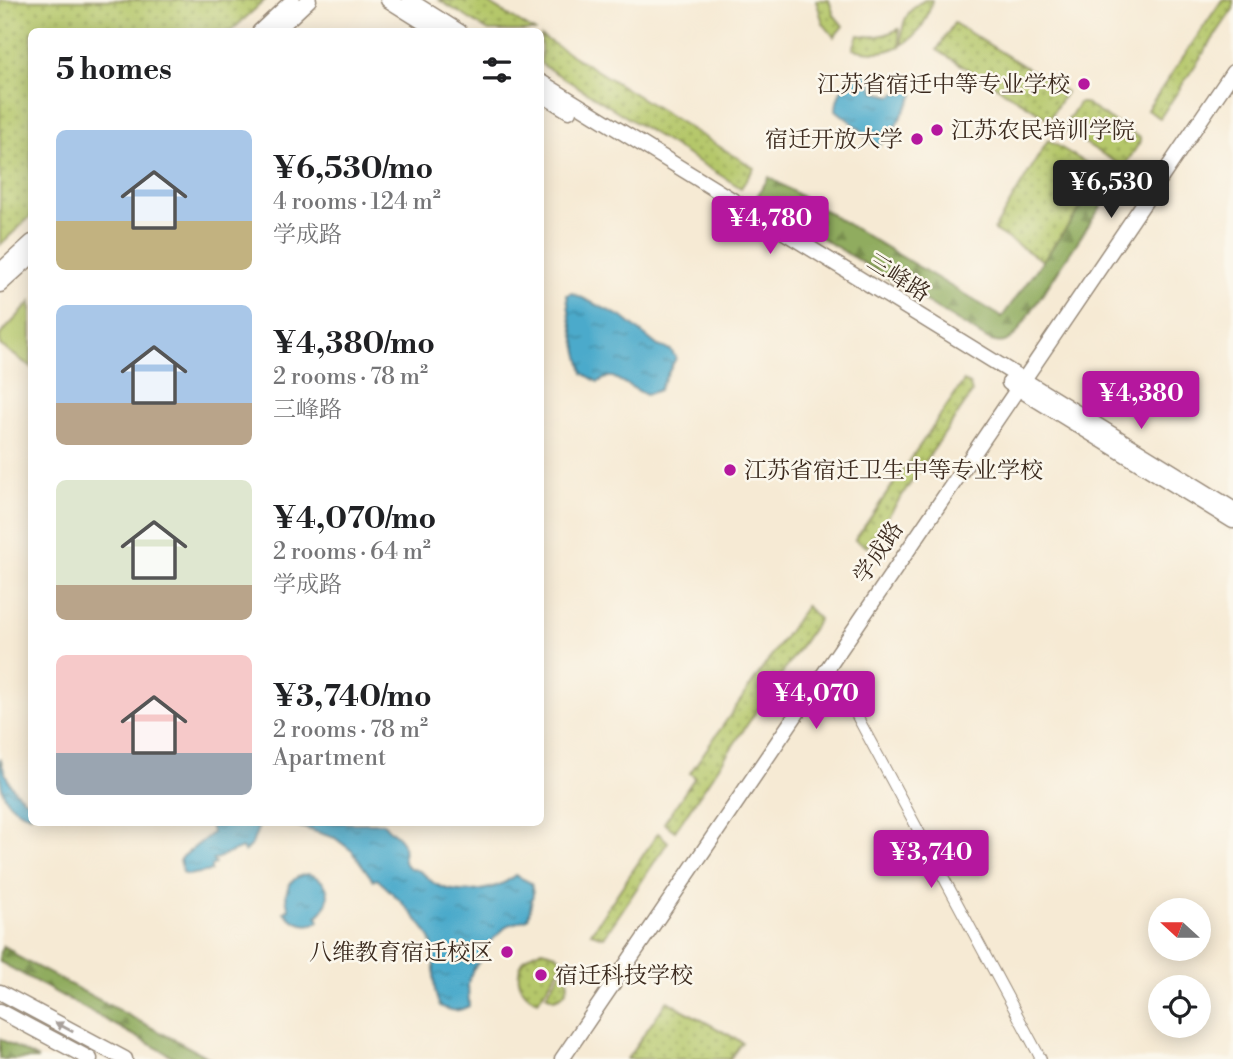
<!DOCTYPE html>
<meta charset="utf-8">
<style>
body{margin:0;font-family:"Libre Bodoni","Noto Serif SC",serif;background:#f6f6f6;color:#202124;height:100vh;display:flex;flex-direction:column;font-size:26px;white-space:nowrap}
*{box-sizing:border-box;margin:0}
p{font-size:23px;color:#757577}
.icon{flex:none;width:38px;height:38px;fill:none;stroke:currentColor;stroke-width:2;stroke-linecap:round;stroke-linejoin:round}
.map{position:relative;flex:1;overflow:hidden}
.drawer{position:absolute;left:28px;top:28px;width:516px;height:798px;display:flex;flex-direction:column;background:#fff;border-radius:10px;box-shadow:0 4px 18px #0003}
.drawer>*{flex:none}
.needle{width:46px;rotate:291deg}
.buttons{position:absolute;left:1148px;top:898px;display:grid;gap:14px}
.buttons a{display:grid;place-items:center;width:63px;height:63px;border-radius:50%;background:#fff;box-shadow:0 4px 18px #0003;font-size:35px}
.price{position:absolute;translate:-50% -60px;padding:0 16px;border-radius:7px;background:#b5179e;color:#fff;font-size:23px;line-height:46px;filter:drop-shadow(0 2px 4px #0008)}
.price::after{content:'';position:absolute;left:50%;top:42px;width:21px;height:16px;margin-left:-10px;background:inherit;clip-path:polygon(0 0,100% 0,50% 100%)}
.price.current{background:#222;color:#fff}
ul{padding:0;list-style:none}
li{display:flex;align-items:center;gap:21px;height:175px;padding:0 28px}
li span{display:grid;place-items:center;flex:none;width:196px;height:140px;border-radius:10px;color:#555}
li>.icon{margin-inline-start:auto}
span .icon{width:84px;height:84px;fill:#fffc;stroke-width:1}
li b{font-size:30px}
h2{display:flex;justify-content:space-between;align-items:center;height:84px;padding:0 28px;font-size:30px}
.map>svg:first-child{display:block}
.grass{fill:url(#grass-dots);stroke:#787844;stroke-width:2}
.forest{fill:url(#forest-firs);stroke:#666b3e;stroke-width:2}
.park{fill:#b5c76b;stroke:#787844;stroke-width:2}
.water{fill:url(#water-ripples);stroke:#446a74;stroke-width:2}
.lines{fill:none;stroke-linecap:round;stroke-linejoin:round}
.minor-casing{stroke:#988a79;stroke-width:12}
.secondary-casing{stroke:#988a79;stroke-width:17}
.primary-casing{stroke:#988a79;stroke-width:17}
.minor{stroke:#fff;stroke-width:10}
.secondary{stroke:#fff;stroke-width:14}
.primary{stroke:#fff;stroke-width:14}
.oneway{fill:#a79f9a}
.poi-dot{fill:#b5179e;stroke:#fbf7ec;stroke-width:2.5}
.labels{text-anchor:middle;stroke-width:5;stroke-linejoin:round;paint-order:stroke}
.poi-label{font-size:23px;fill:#3b2a1e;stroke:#fbf7ec;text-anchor:end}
.street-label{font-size:23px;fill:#3b2a1e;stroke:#fbf7ec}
</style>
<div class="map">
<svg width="1233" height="1059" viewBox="0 0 1233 1059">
<defs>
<pattern id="grass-dots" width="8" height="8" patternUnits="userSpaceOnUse" patternTransform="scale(1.75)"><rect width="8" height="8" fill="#b5c76b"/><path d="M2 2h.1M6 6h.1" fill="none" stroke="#94a257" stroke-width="1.8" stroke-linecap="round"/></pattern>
<pattern id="forest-firs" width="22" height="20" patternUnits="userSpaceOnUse" patternTransform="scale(1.75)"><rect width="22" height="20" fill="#90ac5f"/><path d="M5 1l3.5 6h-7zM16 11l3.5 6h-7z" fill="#778c4e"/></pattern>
<pattern id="water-ripples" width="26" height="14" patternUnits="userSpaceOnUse" patternTransform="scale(1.75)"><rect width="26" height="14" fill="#4caacb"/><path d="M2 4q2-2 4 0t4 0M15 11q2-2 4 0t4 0" fill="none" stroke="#408ba4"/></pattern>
</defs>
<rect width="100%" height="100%" fill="#fbf7ec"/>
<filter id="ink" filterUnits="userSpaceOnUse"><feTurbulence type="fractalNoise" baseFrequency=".0143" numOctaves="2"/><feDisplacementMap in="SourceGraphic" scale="14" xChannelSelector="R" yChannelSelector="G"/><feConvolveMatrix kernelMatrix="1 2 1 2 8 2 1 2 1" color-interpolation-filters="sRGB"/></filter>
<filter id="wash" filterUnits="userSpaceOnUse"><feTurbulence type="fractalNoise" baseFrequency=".00686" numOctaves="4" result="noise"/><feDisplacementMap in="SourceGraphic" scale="28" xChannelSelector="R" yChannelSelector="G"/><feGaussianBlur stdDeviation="1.57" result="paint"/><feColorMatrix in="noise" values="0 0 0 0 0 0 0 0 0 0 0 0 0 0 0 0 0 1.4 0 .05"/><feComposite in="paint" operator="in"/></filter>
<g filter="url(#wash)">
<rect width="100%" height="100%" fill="#f6ead4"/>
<g class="grass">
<polygon points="0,0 265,0 231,31 32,32 31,216 0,245"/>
<polygon points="439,0 483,0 534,31 489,31"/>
<polygon points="816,0 829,0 834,15 843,26 834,37 823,23"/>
<path d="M925,0h7c-4,19 -12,35 -30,45 -1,-21 3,-35 23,-45z"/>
<polygon points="1222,0 1233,0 1233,9 1160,118 1147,110"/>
<polygon points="954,23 1066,92 1049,119 937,50"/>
<path d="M899,29l1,17c-17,8 -30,7 -47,3l5,-14c16,3 26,1 41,-6z"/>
<polygon points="541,36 754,168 741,188 541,64"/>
<polygon points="1079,103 1084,103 1140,138 1140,142 1125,165 1120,165 1066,131 1065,125"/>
<polygon points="1048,140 1103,173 1097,182 1099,183 1043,261 994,230"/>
<polygon points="964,381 970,385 972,393 867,547 855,540"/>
<polygon points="806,606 819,619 675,831 664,823 695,777 690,773"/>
<polygon points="658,833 668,842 604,937 591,933"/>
<path d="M543,950l13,4 8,7 -26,40c-28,-10 -25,-47 5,-51z"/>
<path d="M562,970c11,10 6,26 -8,29l-8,-4z"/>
<polygon points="667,1001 742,1042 730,1059 627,1059"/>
</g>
<g class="forest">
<path d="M769,177l233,140 97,-134 13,7 -96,144c-10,9 -14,11 -27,6l-233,-142z"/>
<polygon points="3,946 13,951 16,956 211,1059 177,1059 0,962 0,953"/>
<polygon points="0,1038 0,1039 38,1059 0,1059"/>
</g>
<polygon class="park" points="31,302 31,367 0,345 0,335"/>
<g class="water">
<path d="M858,72l10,3 7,17 17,4 14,-8 5,2 3,5 -25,42 -11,8 -7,-2 1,-6 -5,-2 -2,2 -4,-7 -25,-20c0,-13 8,-26 15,-36z"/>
<polygon points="572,293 622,317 658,346 671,350 676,358 659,390 646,395 613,377 608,377 598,382 583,373 570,318 567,295"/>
<path d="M0,758c6,20 12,36 31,45v12c-31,-8 -31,-29 -31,-57z"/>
<polygon points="210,823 260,823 252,844 244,852 242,848 213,860 215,864 211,866 211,871 188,875 183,873 180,859 212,833"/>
<path d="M288,823h96c4,8 14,11 18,19 3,7 0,16 3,22 4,5 9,5 14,7 7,3 11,11 18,14 22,11 60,7 78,-10l16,8 2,11 -5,25 -20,6 -17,16 -9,17 -9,11 -5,14 1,23c-12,6 -16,6 -29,0 -11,-21 -2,-44 -9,-65 -6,-17 -40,-50 -54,-62l-4,1 -21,-29 -17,-13z"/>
<path d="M307,874c23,4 28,28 10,42l2,6c-13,6 -25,1 -35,-10l5,-3c-7,-17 0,-32 18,-35z"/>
</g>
</g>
<g filter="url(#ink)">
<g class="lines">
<g class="minor-casing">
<polyline id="minor" points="851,705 1041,1059"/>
</g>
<g class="secondary-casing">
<g id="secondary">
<polyline points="388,0 439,32"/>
<polyline points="409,0 460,32"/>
<polyline points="259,32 293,0"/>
<polyline points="275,32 309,0"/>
<polyline points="541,82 1233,509"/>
<polyline points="541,94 569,111"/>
<polyline points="0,271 32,242"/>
<polyline points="0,285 32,256"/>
<polyline points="1009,383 1233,521"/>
<polyline points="562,1059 1233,72"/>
</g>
</g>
<g class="primary-casing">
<g id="primary">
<polyline points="0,992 125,1059"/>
<polyline points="0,1011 90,1059"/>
</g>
</g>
<use href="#minor" class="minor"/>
<use href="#secondary" class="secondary"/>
<use href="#primary" class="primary"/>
</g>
<defs><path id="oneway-solid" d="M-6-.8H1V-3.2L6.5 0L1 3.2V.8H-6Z" transform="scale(1.75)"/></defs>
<use class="oneway" href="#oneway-solid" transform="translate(64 1027) rotate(-152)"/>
</g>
<g class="poi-dot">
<circle cx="1084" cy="84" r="7"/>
<circle cx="937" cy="130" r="7"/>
<circle cx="917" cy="139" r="7"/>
<circle cx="730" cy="470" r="7"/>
<circle cx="507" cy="952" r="7"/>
<circle cx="541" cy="975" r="7"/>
</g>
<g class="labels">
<g class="poi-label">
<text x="1070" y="92">江苏省宿迁中等专业学校</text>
<text x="951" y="138" text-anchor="start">江苏农民培训学院</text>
<text x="903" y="147">宿迁开放大学</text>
<text x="744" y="478" text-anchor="start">江苏省宿迁卫生中等专业学校</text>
<text x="493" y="960">八维教育宿迁校区</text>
<text x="555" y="983" text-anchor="start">宿迁科技学校</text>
</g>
<g class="street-label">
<text transform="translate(899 277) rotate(32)" y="8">三峰路</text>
<text transform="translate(878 552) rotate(-56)" y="8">学成路</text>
</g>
</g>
</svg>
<div class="buttons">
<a><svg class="needle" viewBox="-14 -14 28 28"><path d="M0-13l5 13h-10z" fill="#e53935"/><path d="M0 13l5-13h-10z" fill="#757577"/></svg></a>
<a><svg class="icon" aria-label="locate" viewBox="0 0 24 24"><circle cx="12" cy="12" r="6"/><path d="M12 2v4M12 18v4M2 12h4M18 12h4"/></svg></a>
</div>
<b class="price current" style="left:1111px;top:220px">¥6,530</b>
<b class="price" style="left:770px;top:256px">¥4,780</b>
<b class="price" style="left:1141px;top:431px">¥4,380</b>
<b class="price" style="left:816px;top:731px">¥4,070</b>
<b class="price" style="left:931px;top:890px">¥3,740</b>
<section class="drawer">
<h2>5 homes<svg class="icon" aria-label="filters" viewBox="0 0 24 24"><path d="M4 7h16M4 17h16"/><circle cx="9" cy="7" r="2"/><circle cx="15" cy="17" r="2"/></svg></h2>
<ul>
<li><span style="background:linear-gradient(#a9c7e8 65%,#c2b280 0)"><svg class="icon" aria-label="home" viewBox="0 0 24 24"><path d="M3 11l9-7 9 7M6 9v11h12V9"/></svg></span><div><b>¥6,530/mo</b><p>4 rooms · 124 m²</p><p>学成路</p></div></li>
<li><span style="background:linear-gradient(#a9c7e8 70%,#b9a48a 0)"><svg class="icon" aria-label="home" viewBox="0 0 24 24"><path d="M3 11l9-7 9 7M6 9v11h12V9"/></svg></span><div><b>¥4,380/mo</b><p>2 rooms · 78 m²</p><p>三峰路</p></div></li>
<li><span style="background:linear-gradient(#dfe7d0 75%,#b9a48a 0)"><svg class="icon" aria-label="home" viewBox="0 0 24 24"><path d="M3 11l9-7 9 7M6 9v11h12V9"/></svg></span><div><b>¥4,070/mo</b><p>2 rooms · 64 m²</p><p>学成路</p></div></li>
<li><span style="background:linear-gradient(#f6c9c9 70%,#9aa5b1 0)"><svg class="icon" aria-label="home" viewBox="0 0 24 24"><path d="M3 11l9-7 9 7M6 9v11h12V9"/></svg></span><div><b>¥3,740/mo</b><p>2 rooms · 78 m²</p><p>Apartment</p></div></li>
</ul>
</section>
</div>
